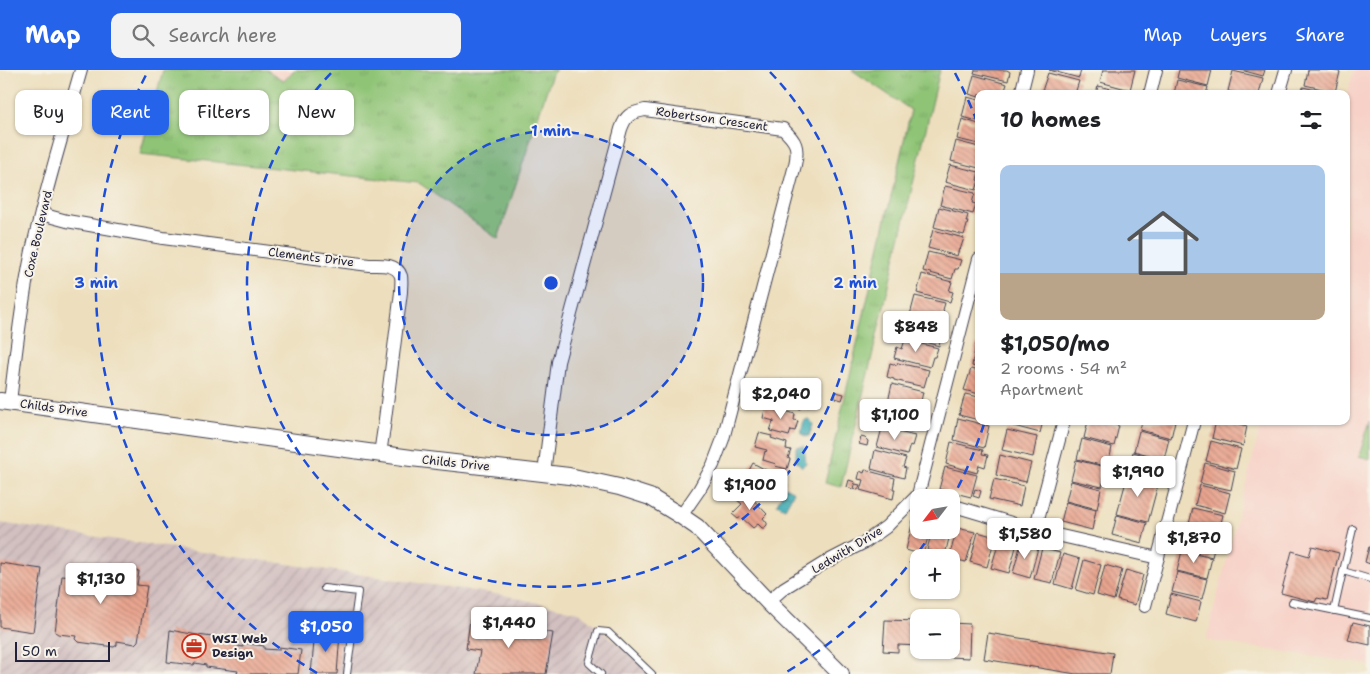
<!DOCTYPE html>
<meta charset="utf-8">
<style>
body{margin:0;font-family:"Shantell Sans",sans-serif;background:#f2f2f2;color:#202124;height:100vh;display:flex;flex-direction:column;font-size:19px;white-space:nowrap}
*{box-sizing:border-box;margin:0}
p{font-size:16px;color:#757577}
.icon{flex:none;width:28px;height:28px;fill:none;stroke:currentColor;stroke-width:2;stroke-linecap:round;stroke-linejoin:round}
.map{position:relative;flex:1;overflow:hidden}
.details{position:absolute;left:975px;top:20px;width:375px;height:335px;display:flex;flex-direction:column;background:#fff;border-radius:10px;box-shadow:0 1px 4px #0004}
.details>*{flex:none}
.guide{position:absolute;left:15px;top:20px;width:475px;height:45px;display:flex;gap:10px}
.needle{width:32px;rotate:239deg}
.buttons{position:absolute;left:910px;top:419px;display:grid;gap:10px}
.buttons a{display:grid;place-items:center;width:50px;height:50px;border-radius:10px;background:#fff;box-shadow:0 1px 4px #0004;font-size:25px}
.scale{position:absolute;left:15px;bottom:12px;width:95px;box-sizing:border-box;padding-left:5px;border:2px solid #22223b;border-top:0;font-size:14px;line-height:18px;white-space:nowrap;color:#22223b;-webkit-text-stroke:4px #f7f3e8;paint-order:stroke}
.price{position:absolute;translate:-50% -42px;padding:0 11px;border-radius:5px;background:#fff;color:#222;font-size:16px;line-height:32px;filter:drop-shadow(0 1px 2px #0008)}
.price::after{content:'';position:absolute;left:50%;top:30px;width:15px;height:11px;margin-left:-8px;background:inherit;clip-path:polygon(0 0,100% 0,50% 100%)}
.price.on{background:#2563eb;color:#fff}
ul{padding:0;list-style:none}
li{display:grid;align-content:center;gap:10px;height:265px;padding:0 25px}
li+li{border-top:1px solid #e0e0e0}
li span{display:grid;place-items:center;height:155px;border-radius:10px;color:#555}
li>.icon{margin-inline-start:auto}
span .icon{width:90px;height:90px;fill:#fffc;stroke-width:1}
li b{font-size:21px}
h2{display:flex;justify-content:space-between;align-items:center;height:60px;padding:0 25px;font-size:21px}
.chip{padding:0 18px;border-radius:10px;background:#fff;box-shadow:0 1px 4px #0004;font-size:18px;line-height:45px}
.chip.on{background:#2563eb;color:#fff}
header{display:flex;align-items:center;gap:30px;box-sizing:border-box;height:70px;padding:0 25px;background:#2563eb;color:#fff}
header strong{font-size:24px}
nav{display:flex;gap:28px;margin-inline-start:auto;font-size:18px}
.search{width:350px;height:45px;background:#f2f2f2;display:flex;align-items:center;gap:12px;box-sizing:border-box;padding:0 18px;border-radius:10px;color:#757577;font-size:19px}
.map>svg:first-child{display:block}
.built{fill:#f7d1c7}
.industrial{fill:url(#industrial-furrows)}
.grass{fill:#8fc476;stroke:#587358}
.park{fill:url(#park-tufts);stroke:#587358}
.water{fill:url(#water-ripples);stroke:#2e6677}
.building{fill:url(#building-back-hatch)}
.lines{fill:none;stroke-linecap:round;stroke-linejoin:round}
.service-casing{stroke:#403e4e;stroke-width:8}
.minor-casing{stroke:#403e4e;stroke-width:14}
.tertiary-casing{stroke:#403e4e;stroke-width:18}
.service{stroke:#fff;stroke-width:6}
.minor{stroke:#fff;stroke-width:12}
.tertiary{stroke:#fff;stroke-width:16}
.ring{fill:none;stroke:#1d4ed8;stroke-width:2.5;stroke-dasharray:9 6}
.labels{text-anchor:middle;stroke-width:4;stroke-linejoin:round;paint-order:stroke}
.street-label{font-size:12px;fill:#22223b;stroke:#f7f3e8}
.poi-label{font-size:12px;font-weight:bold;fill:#22223b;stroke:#f7f3e8;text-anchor:start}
.centre{fill:#1d4ed8;stroke:#f7f3e8;stroke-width:2.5}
.ring-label{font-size:15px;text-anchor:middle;font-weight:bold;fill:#1d4ed8;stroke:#f7f3e8;stroke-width:4;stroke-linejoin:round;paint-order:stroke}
</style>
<header>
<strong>Map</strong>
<div class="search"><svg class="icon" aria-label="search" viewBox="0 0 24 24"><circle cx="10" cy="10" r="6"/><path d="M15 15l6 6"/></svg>Search here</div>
<nav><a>Map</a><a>Layers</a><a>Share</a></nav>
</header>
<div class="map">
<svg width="1370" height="604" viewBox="0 0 1370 604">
<defs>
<pattern id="industrial-furrows" width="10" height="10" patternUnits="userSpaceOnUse" patternTransform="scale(1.25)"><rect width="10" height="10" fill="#d2bfc0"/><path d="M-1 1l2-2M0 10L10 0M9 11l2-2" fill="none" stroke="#b4a4a6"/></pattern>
<pattern id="park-tufts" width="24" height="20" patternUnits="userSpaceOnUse" patternTransform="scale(1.25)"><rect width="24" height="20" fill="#8fc476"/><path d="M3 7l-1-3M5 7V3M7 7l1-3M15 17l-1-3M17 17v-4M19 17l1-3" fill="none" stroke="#7ba867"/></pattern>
<pattern id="water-ripples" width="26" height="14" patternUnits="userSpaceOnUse" patternTransform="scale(1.25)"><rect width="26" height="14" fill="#39aab3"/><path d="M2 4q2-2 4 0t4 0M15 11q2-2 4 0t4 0" fill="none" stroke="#308a93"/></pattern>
<pattern id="building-back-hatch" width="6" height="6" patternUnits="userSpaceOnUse" patternTransform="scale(1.25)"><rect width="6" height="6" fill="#e9a58f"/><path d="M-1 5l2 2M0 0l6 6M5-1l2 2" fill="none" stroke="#bc8676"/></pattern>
</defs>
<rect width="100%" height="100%" fill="#f7f3e8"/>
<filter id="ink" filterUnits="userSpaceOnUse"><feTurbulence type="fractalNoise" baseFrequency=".02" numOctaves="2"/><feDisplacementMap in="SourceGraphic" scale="10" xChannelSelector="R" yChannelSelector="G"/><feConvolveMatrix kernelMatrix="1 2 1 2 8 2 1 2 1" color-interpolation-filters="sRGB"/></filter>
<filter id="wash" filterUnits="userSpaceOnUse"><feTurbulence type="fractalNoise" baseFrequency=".0096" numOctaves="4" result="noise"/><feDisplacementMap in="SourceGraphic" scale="20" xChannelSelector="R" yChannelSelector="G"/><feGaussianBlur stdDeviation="1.12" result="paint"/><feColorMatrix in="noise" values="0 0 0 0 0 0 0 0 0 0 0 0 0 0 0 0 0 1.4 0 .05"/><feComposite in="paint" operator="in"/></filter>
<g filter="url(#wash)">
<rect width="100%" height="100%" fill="#eddfbd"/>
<g class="built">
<polygon points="267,0 294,0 285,11"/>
<polygon points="1354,0 1370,0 1370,595 1206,570 1262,351 1346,351 1346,28"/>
</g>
<polygon class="industrial" points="0,453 503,525 579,542 655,604 0,604"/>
<polygon class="grass" points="1370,351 1370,389 1359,386"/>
<g class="park">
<polygon points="163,0 267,0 284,11 294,0 556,0 552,4 498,169 419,113 140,84"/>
<polygon points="852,0 940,0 841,417 825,413 911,40"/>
</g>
<g class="water">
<polygon points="814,321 819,325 820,329 814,333 812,339 808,340 805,337 807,333 806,330"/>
<polygon points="808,349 811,351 813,355 809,366 806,367 803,365 801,361 804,351"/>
<polygon points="804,376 806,393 803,396 801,396 796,391 796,377"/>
<polygon points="785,417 794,422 785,438 777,434"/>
</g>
<g id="blocks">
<g class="building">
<polygon points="975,0 1007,0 1010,2 1008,11 974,3"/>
<polygon points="1049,0 1081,0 1079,8"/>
<polygon points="1103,0 1135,0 1130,20 1100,12"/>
<polygon points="1179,0 1212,0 1208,16 1177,8"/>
<polygon points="1241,0 1265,0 1263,6"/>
<polygon points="1308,0 1331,0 1340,2 1335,22 1305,15"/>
<polygon points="1233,1 1263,8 1259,24 1240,24 1228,21"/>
<polygon points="1048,3 1079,11 1075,24 1041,24"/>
<polygon points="974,5 1007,14 1004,23 979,24 979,27 969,24"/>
<polygon points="1177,10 1208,17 1206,24 1174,24"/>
<polygon points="1098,16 1129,23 1129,24 1096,24"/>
<polygon points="1303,17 1329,23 1329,24 1302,24"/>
<polygon points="967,27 979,30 979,51 962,47"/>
<polygon points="962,49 979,54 979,74 957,69"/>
<polygon points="956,71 979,77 979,98 951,91"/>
<polygon points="950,95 979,102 977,110 979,111 976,120 945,112"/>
<polygon points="945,116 975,123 972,133 976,134 973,144 940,135"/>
<polygon points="939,137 968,145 966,152 968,152 964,165 934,157"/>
<polygon points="933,160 964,168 960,180 959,179 957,186 928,178"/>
<polygon points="928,182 961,190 958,199 955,199 952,209 923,201"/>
<polygon points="922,204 952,212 949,221 953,222 950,232 917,223"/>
<polygon points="915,226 945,233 943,240 944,241 941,253 910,245"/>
<polygon points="905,247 941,255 938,266 941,266 939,276 906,267 906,266 900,264"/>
<polygon points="905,270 938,278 935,287 933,287 930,297 894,288 897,277 902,279"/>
<polygon points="976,274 979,274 979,298 972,296"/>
<polygon points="890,293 897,295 898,293 929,300 924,317 894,310 894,309 887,307"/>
<polygon points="971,299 979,301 979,324 964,320"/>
<polygon points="781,310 801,315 799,322 804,323 801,339 767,331 770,317 779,319"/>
<polygon points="803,314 810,315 809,320 802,319"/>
<polygon points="892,314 923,322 919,340 888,332"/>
<polygon points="836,322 844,324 842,330 835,328"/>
<polygon points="965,324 979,327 979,350 959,345"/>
<polygon points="766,335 795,344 794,350 798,351 795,361 791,360 789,366 770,361 773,352 774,353 774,351 763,348"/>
<polygon points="887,336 918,344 915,356 913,356 911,362 882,355"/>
<polygon points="958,348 989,356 984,378 954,370"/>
<polygon points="1011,351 1043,351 1040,363 1010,355"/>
<polygon points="1088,351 1102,351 1119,356 1114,376 1084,368"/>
<polygon points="1142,351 1175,351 1171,368 1140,360"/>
<polygon points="1216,351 1229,351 1247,356 1243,376 1212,368"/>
<polygon points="882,358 915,366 912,376 910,375 907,385 877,377"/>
<polygon points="1007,360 1037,367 1033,387 1002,380"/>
<polygon points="1139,361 1169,369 1164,389 1134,381"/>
<polygon points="759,363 772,366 771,368 787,373 786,379 791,380 788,388 790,389 787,399 775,396 776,394 763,390 765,381 766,382 767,380 755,377"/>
<polygon points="861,367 865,368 868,371 867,376 859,374"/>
<polygon points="1082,369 1112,377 1108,397 1077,389"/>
<polygon points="1211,371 1241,379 1236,399 1206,391"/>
<polygon points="951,372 983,380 982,384 988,385 985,397 979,395 977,403 946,394"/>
<polygon points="875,380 906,388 903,397 906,398 904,408 871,399"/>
<polygon points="1133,382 1163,390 1158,410 1128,402"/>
<polygon points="1000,385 1031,393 1026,412 996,405"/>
<polygon points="1076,390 1106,397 1102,417 1071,410"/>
<polygon points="753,393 786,411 783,417 779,414 775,422 771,420 768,427 749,417 753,409 746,406"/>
<polygon points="1205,393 1235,401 1231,420 1200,413"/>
<polygon points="945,397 977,405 971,427 939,419"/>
<polygon points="865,400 895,408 893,419 895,419 893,429 860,420 863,410 858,409 860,401 864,403"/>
<polygon points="1128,404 1159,411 1148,452 1117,444"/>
<polygon points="994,409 1024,416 1020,436 989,429"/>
<polygon points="849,410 855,412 853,419 847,417"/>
<polygon points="1071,411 1101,419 1097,439 1066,431"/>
<polygon points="855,414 860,415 858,420 854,419"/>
<polygon points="1200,415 1230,423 1225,443 1195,435"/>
<polygon points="975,419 981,421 979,428 973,426"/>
<polygon points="744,420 767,444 763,448 767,453 767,455 764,458 762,458 758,454 753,458 741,447 738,449 732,444 742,434 736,429"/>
<polygon points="1066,432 1096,440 1092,460 1061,452"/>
<polygon points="1193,438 1223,445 1218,465 1188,458"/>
<polygon points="1117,445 1147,453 1142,473 1112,465"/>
<polygon points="913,450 919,452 919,460 930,460 923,485 906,480"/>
<polygon points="957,458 975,462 966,492 949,488"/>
<polygon points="1187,459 1217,467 1212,487 1182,479"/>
<polygon points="932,460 951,460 945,485 927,480"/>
<polygon points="978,462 995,467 987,497 970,492"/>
<polygon points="1000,468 1017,473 1009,503 991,498"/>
<polygon points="1021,473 1038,478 1030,508 1013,503"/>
<polygon points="1312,476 1339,483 1327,530 1317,528 1315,532 1281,523 1292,481 1309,486"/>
<polygon points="1369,477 1370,477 1370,494 1365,492"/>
<polygon points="1042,478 1060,483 1052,513 1034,509"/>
<polygon points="1182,481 1212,488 1207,508 1177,501"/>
<polygon points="1063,484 1080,489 1072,519 1055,514"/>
<polygon points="1084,490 1101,495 1093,525 1076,520"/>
<polygon points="0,493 42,499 33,562 0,557"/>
<polygon points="73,493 139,501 137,515 147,516 138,571 135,574 117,571 117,575 114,577 78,572 75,569 76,566 58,564 55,562 62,506 72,507"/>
<polygon points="1105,495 1122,500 1114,530 1097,525"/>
<polygon points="1126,500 1143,505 1135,535 1117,530"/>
<polygon points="1177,502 1207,509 1202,529 1172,522"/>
<polygon points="1171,524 1201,532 1196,552 1166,544"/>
<polygon points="470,550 553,563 546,604 476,604 480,581 466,579"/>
<polygon points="885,550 919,551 919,576 898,575 898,582 883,581"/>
<polygon points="1353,552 1370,556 1370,575 1348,570"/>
<polygon points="951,553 970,554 969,588 948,587 948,580 951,580"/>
<polygon points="170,560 197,565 237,570 238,576 243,577 243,573 264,576 264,579 279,580 279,577 301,580 298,604 237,604 238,601 206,597 206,595 195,593 194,595 167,592"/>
<polygon points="315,561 340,563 337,604 311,604"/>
<polygon points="988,563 1113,583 1110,604 1076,604 984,589"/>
</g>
</g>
</g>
<g filter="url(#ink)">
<use href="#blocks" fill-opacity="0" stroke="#403e4e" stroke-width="1"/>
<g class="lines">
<g class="service-casing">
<g id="service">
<polyline points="1343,501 1353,459"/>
<polyline points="324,518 358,522 347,604"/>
<polyline points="1292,532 1370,548"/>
<polyline points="1334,541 1343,501 1370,509"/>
<polyline points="601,604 589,593 598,561 608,562 652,604"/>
</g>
</g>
<g class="minor-casing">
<g id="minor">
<polyline points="1021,24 1027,0"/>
<polyline points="1150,24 1156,0"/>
<polyline points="1279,24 1286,0"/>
<path d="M41,144l26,7 96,17 206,27c10,0 28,-2 32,11 1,4 0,11 0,16l-17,135 -4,27"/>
<path d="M10,332c6,-51 12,-102 22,-151 13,-61 32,-121 49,-181"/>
<path d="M544,403l14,-111 63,-233c5,-14 9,-16 24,-19l138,19c13,12 16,18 12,36l-72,274 -10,26 -14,25 -18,26"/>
<polyline points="951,435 1035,460 1158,488"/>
<polyline points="1035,460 1064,351"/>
<polyline points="768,532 784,518 826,492 865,472 886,457 918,425 979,189"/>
<polyline points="1145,536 1194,351"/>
</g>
</g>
<g class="tertiary-casing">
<polyline id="tertiary" points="0,331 411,388 569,406 619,417 650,427 681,446 697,457 768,532 841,604"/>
</g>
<use href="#service" class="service"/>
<use href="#minor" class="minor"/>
<use href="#tertiary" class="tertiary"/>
</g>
</g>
<circle cx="551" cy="213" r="152" fill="#1d4ed8" fill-opacity=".12"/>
<g class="ring">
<circle cx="551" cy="213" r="152"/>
<path d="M770 2A304 304 0 1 1 332 2"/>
<path d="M984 354A455 455 0 0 1 953 427M933 461A455 455 0 0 1 785 603M317 603A455 455 0 0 1 147 3M955 3A455 455 0 0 1 979 57"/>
</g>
<defs>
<g id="office-ring" transform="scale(1.25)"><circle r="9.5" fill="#f7f3e8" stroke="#c8321e" stroke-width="1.5"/><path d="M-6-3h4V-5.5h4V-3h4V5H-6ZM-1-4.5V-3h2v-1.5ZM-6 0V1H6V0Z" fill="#c8321e"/></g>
</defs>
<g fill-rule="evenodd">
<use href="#office-ring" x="194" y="576"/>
</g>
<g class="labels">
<g class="street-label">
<text transform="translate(712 49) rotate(8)" y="4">Robertson Crescent</text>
<text transform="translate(38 164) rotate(-77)" y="4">Coxe Boulevard</text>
<text transform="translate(311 187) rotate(7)" y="4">Clements Drive</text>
<text transform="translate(54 338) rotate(8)" y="4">Childs Drive</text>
<text transform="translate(456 393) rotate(6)" y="4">Childs Drive</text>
<text transform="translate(847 480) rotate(-31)" y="4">Ledwith Drive</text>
</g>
<g class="poi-label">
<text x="212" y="573">WSI Web<tspan x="212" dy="14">Design</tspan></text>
</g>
</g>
<circle cx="551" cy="213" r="8" class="centre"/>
<g class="ring-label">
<text x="551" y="66">1 min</text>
<text x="855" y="218">2 min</text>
<text x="96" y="218">3 min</text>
</g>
</svg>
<div class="buttons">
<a><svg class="needle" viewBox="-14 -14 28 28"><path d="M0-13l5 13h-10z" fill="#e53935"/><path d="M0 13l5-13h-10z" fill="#757577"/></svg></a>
<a>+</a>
<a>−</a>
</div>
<div class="scale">50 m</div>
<b class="price" style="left:916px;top:283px">$848</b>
<b class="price" style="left:781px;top:350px">$2,040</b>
<b class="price" style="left:895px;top:371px">$1,100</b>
<b class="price" style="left:1138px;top:428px">$1,990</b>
<b class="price" style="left:750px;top:441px">$1,900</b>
<b class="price" style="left:1025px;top:490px">$1,580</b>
<b class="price" style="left:1194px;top:494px">$1,870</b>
<b class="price" style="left:101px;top:535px">$1,130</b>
<b class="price" style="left:509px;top:579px">$1,440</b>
<b class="price on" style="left:326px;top:583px">$1,050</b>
<div class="guide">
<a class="chip">Buy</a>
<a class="chip on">Rent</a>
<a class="chip">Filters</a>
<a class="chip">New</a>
</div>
<section class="details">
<h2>10 homes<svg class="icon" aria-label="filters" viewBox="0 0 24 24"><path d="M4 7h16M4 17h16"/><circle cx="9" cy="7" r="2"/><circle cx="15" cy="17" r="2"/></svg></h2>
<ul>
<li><span style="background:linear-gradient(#a9c7e8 70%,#b9a48a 0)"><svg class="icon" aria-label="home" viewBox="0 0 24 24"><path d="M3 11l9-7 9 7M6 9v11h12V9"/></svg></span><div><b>$1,050/mo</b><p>2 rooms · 54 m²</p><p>Apartment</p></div></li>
</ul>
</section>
</div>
